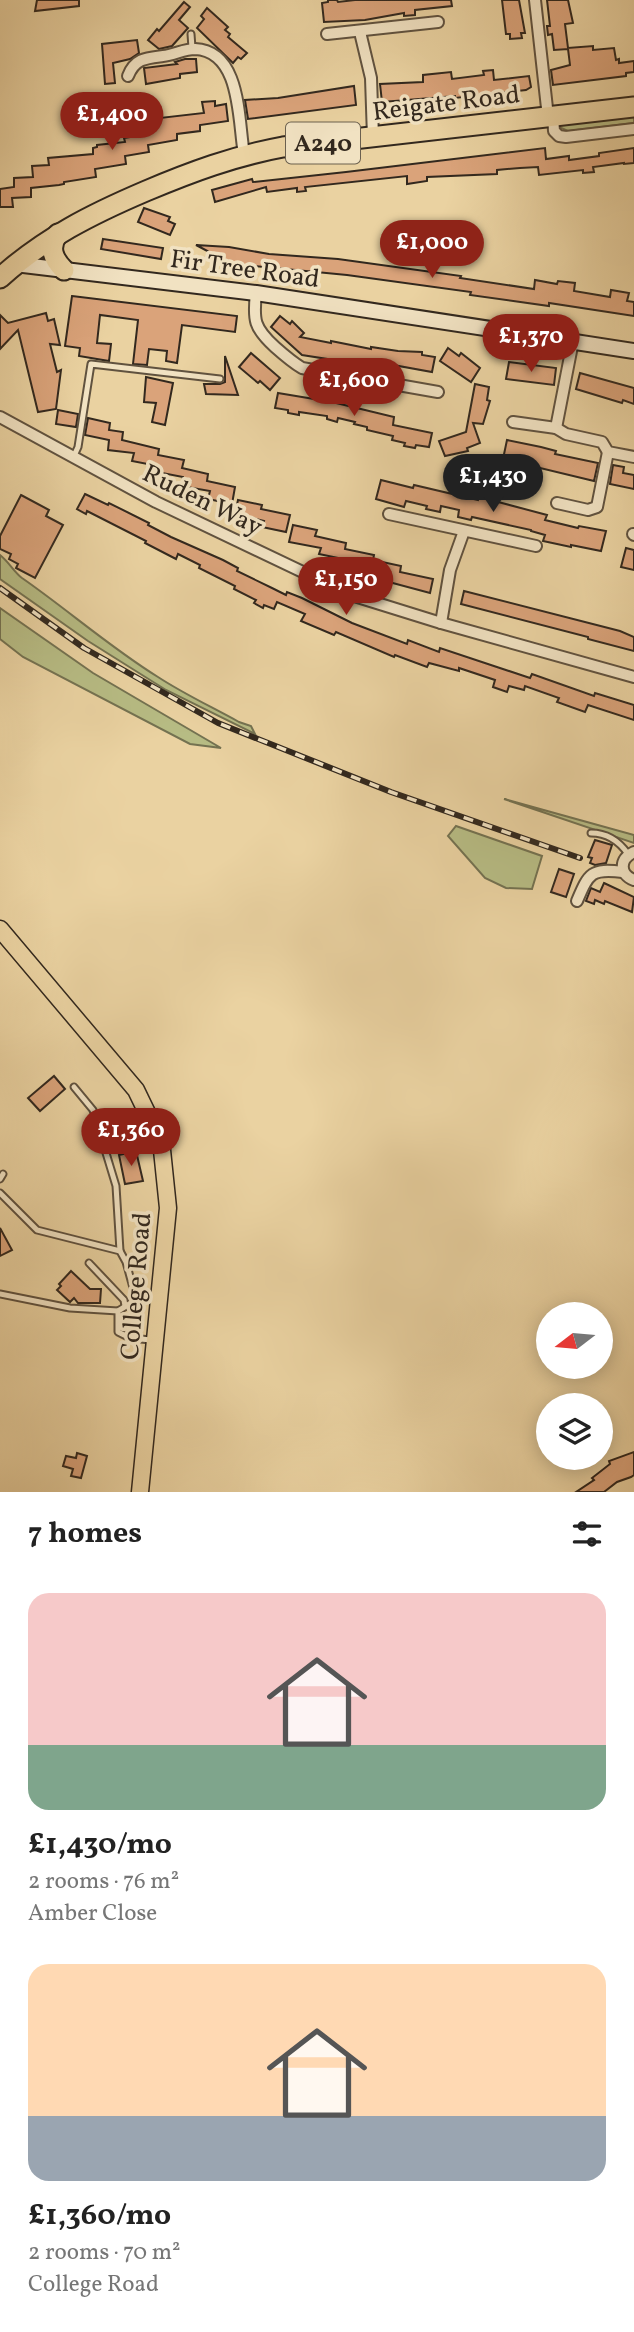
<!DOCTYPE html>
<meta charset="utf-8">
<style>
body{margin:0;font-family:Vollkorn,serif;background:#f2f2f2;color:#222;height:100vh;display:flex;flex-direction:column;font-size:26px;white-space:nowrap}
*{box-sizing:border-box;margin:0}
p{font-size:23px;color:#767676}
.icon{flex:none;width:38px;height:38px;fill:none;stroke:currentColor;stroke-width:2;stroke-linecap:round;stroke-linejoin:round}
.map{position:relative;height:1492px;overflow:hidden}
.side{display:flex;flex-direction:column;background:#fff;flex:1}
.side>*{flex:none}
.needle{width:46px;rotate:254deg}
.buttons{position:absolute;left:536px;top:1302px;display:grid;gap:14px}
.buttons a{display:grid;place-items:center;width:77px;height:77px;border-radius:50%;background:#fff;box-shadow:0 4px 18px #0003;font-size:35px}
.price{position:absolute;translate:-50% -60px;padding:0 16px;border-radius:24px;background:#8f2418;color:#fff;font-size:23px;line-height:46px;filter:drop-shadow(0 2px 4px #0008)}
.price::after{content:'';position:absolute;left:50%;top:42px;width:21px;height:16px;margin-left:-10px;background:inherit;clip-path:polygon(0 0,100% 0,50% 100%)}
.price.active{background:#222;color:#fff}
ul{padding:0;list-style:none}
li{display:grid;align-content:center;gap:14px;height:371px;padding:0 28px}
li span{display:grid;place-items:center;height:217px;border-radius:21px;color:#555}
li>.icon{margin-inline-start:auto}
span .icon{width:126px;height:126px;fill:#fffc;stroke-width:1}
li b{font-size:30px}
h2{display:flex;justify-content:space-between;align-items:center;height:84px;padding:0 28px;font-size:30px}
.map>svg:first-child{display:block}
.green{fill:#b7bc84;stroke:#747251;stroke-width:2}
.building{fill:#daa37a;stroke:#32281e;stroke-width:2}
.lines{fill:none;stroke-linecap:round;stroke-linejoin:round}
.lane-casing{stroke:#60523f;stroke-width:9}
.street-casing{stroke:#60523f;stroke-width:14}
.secondary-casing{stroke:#32281e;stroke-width:18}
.primary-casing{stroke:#32281e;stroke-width:19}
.highway-casing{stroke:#32281e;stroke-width:23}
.lane{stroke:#f1e2c2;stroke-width:5}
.street{stroke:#f1e2c2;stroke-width:10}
.secondary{stroke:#f1e2c2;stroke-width:14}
.primary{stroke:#ead2a1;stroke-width:16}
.highway{stroke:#ead2a1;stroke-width:19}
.rail-casing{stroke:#32281e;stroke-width:6}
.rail{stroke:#f1e2c2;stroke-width:3.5;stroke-dasharray:10;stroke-linecap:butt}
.labels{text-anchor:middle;stroke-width:7;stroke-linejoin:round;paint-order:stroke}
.shield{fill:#f1e2c2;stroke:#6b604f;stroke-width:2}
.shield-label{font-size:24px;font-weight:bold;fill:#32281e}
.street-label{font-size:26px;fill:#32281e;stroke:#f1e2c2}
</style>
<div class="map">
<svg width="634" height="1492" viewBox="0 0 634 1492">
<rect width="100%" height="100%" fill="#ead2a1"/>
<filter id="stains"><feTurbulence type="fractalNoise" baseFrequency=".00286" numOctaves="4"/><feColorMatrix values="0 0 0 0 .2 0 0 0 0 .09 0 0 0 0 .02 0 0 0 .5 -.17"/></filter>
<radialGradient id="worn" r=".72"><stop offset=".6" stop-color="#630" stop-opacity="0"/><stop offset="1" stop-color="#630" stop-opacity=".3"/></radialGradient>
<g class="green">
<polygon points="634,113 634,123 568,131 559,127 559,124"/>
<path d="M0,555c9,7 14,17 22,23 46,32 89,70 136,99 26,17 54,30 81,45l12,4 4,8 -89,-44 -78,-49 -88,-62z"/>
<polygon points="0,608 93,673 221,748 190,744 23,657 0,639"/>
<polygon points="504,799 634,835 634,843"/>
<polygon points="456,826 542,856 532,889 506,888 485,878 448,836"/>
</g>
<g class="building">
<polygon points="37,0 79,0 79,6 35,11"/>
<polygon points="328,0 337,0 338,2 355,0 451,0 452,6 415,10 415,15 404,16 404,13 365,20 324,22 322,3 328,2"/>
<polygon points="502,0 519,0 525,33 521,33 522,38 510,39 510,34 506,34"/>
<polygon points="547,0 568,0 573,23 565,24 568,48 593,46 593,50 614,48 616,60 619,59 619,63 634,61 634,72 626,73 626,76 553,85 551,70 570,65 568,49 554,50 552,34 548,35 547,26 550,26"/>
<polygon points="184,2 190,7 179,20 188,28 172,46 159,49 148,40 157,29 159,31"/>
<polygon points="207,8 228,27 225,30 230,34 228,37 247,53 241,59 238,57 233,63 197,28 204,19 201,16"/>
<polygon points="137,40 139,53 130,59 113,63 115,83 105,84 102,44"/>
<polygon points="185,59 196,59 197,72 180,74 180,78 146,84 144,68 177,64 175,62"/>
<polygon points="493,70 494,80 529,76 531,87 526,90 455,98 455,96 382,102 380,84 423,82 423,75 451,72 452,79 484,75 483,71"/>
<polygon points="354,86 356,105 248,119 245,100 278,98"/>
<polygon points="215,101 215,106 226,104 228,121 200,125 200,131 177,134 177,140 148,145 149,152 125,156 126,164 95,169 96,177 64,182 64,184 59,185 31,188 31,197 12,198 13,207 0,207 0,189 14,187 14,178 33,177 32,166 49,165 48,158 93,154 93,148 97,147 97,145 125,142 124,138 137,136 137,131 144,130 142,120 204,113 202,102"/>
<polygon points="545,148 546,159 569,156 569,160 599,156 599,153 634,148 634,163 624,164 624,163 593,167 594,172 583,173 583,170 539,175 538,167 520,168 497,170 497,174 427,177 427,181 407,184 407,176 305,187 306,191 297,192 297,188 267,192 266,187 215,202 212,190 252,179 253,182 346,172"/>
<polygon points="144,208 170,217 168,221 175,224 170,235 138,222"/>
<polygon points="103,239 163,248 161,259 101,249"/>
<polygon points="196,245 229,247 269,254 338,259 461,276 460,278 534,289 535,280 557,284 558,281 575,283 574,291 610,297 611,290 629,293 627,301 634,302 634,316 549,303 549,306 470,295 471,292 347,275 213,262 215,255"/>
<polygon points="72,296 237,316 235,332 182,325 177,363 166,361 167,351 149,349 147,365 133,364 138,320 100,315 97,343 111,344 109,361 79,356 80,348 65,346"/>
<polygon points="46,313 48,321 54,319 60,345 50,344 57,372 61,370 56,409 38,412 18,330 0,349 0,315 8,323"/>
<polygon points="280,316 290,324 292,321 304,333 300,337 331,343 331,341 371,349 371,347 398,351 422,352 422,355 435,357 432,372 393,365 392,369 302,355 271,327"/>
<polygon points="448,348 459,356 461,353 480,368 471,382 440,361"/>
<polygon points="251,353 280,378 270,390 260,381 258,383 239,367"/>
<polygon points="225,356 238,395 206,394 204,384 220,384 225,382"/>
<polygon points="509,362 556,368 554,385 506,379"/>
<polygon points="580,373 634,388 634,404 623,400 622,403 576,389"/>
<polygon points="146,377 173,383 165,425 152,422 156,403 144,402"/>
<polygon points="475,384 489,387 487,400 490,401 483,424 473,423 480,443 467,448 468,451 445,456 439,441 466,432"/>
<polygon points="278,393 332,402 394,417 393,425 432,433 429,447 416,445 415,448 404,446 405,443 392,440 393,436 367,430 367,427 354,424 355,422 338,418 337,422 327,419 327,416 299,412 299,415 288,413 288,410 275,408"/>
<polygon points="58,410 78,414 76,427 56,424"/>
<polygon points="88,418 110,423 109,430 123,432 122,440 159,449 158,455 184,460 182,468 208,474 207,481 235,487 232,504 208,499 210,491 181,486 183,477 157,472 158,466 132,461 134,453 108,450 109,440 85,435"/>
<polygon points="507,440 541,447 556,451 555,454 598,463 594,481 503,459"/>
<polygon points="613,465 624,467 623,473 634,475 634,489 610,484"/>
<polygon points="381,480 413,488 414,485 478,500 479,497 502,503 547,515 545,520 578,528 579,526 606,531 601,551 571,545 571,547 543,541 545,535 531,531 531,530 472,517 471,520 458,517 459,510 441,506 440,512 426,509 427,506 406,501 404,507 376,499"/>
<polygon points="85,494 108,505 109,503 149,523 148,525 171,537 223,560 238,568 237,571 272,588 286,595 287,592 302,598 352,623 407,644 408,640 439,652 440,648 530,678 532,674 594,696 595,693 634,705 634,720 588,705 585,712 557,702 559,698 525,686 524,690 509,686 507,692 493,687 495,680 459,668 459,671 429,663 427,667 395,655 394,657 336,632 334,635 301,621 305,614 277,602 274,609 264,605 263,608 254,603 256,600 234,589 235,586 199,568 200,565 178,554 176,559 145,543 146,541 87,511 86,514 77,509"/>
<polygon points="21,495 49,510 46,516 63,525 35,578 16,568 18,564 9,559 11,554 0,549 0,536"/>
<polygon points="238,500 262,505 261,509 290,515 286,532 262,527 264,521 235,514"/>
<polygon points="293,525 317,530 315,536 346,543 345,549 374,555 373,560 401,566 400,572 433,579 430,593 374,578 375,572 347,566 348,560 319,554 321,548 289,542"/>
<polygon points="626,548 634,550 634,570 621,567"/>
<polygon points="464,591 620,631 634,637 634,651 588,639 588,637 461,604"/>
<polygon points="595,840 612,845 606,863 595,865 590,863 592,858 588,857"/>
<polygon points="559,869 574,874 566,897 551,892"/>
<polygon points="604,883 634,897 632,912 605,901 604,904 595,900 594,904 586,901 591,888 600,892"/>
<polygon points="54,1076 65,1089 40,1111 28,1098"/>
<polygon points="136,1151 143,1181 125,1184 119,1155"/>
<polygon points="0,1228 12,1250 0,1256"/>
<polygon points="71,1271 90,1289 101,1289 100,1303 78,1303 74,1298 70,1302 57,1290 61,1286 59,1284"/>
<polygon points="634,1452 634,1475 631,1477 617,1482 604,1492 576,1492 594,1480 592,1478 610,1464 609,1461"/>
<polygon points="77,1453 87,1456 81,1478 71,1476 73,1469 63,1466 66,1456 76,1458"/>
</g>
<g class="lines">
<g class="lane-casing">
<g id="lane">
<polyline points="191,34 192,48"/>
<polyline points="73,458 78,447 91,364 220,379"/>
<path d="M591,833c16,0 28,8 37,21"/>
<polyline points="74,1087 93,1110 116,1186 120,1251"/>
<polyline points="0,1179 3,1174"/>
<polyline points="0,1193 37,1230 120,1251 126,1262 135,1295 131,1303 118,1311 118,1332 130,1338 151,1340"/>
<polyline points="89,1263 124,1300 125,1306"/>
<polyline points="0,1294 70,1308 118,1311"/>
</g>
</g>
<g class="street-casing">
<g id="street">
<polyline points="535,0 548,117"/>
<polyline points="360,32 371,78 373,137"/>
<polyline points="327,34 438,22"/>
<path d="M128,76c7,-18 19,-18 35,-20 11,-1 21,-7 32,-7 47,2 43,73 49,105"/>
<polyline points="553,116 554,131 559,136 566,137 634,129"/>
<path d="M256,293c-3,27 -2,35 19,54 9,8 17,15 27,21l136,24"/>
<polyline points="0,417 156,502 351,595 441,623 634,677"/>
<polyline points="513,422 556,428 566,434 602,442 608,452 634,457"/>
<polyline points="556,428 573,341"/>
<polyline points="557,503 588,510 597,507 608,452"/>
<polyline points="389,514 536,546"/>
<polyline points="633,534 634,535"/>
<polyline points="441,623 450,570 464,531"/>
<path d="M634,852c-15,7 -15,22 0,28"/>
<path d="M577,901c12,-28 14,-33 46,-29"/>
</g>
</g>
<g class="secondary-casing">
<polyline id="secondary" points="15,264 256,293 634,351"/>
</g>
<g class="primary-casing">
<polyline id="primary" points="0,929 136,1090 150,1119 162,1150 168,1208 140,1492"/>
</g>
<g class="highway-casing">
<g id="highway">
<path d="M58,234c-10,13 -5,25 6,36"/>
<path d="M0,278c44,-40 92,-64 146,-87 45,-19 88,-35 137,-44l351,-40"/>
</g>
</g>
<use href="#lane" class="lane"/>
<use href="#street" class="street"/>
<use href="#secondary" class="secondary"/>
<use href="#primary" class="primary"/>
<use href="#highway" class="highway"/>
<g class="rail-casing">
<polyline id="rail" points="0,588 84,648 218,723 391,792 580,858"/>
</g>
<use href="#rail" class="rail"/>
</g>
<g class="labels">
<rect class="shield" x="286" y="122.5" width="74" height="41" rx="5"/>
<g class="shield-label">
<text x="323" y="151">A240</text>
</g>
<g class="street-label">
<text transform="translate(446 102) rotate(-7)" y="9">Reigate Road</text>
<text transform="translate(245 268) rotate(8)" y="9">Fir Tree Road</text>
<text transform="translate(203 499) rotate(26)" y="9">Ruden Way</text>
<text transform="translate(135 1286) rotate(-85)" y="9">College Road</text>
</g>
</g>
<rect width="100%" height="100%" filter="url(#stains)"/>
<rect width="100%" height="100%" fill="url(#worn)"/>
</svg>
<div class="buttons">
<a><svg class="needle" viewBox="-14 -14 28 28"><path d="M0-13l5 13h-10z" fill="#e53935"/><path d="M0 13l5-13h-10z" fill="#767676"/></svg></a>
<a><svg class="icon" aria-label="layers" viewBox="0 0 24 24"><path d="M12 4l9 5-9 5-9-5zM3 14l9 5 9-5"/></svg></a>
</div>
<b class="price" style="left:112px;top:152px">£1,400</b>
<b class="price" style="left:432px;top:280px">£1,000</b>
<b class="price" style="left:531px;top:374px">£1,370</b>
<b class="price" style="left:354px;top:418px">£1,600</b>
<b class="price active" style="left:493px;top:514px">£1,430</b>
<b class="price" style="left:346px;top:617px">£1,150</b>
<b class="price" style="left:131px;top:1168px">£1,360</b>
</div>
<section class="side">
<h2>7 homes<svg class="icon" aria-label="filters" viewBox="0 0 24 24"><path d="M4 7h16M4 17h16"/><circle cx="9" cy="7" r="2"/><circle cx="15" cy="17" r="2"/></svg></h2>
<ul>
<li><span style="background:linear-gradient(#f6c9c9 70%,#7fa58c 0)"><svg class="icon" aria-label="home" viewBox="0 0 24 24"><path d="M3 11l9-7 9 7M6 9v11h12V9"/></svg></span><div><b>£1,430/mo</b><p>2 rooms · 76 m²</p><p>Amber Close</p></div></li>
<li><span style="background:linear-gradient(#ffd9b3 70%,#9aa5b1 0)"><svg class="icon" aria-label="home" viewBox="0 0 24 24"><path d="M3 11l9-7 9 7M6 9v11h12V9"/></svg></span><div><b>£1,360/mo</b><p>2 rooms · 70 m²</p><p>College Road</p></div></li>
</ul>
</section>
